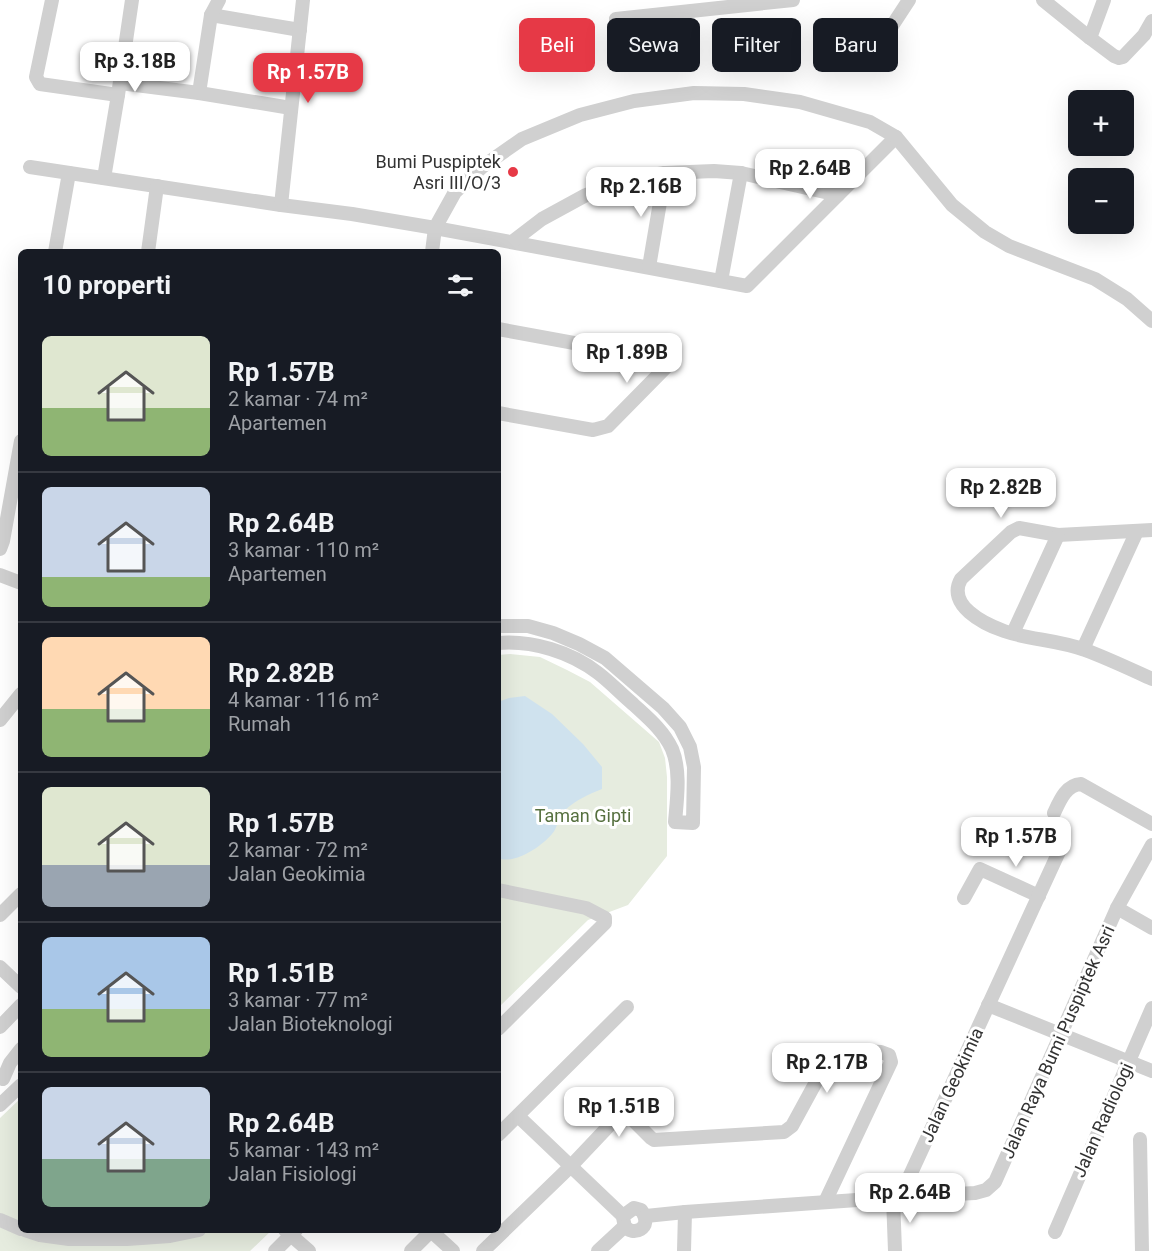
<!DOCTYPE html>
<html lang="id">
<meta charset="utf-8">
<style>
body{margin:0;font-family:Roboto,sans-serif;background:#20242c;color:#f1f3f6;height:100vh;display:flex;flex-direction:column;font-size:22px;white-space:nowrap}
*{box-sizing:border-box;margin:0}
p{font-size:20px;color:#9ea1a6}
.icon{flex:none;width:33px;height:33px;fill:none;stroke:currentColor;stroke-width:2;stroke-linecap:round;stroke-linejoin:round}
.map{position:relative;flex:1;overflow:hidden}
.sheet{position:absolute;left:18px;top:249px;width:483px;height:984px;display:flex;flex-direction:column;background:#171b24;border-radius:9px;box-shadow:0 6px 24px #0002}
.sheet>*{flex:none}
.banner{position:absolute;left:519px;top:18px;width:543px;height:54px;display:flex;gap:12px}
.fabs{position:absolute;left:1068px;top:90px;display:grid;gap:12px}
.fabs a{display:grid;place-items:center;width:66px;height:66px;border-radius:9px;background:#171b24;box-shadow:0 6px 24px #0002;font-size:30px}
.price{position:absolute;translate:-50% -51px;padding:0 14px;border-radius:12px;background:#fff;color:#222;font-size:20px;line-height:39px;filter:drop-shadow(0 2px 3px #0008)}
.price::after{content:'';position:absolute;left:50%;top:36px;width:18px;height:14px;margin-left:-9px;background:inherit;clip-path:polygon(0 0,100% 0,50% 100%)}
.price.on{background:#e63946;color:#fff}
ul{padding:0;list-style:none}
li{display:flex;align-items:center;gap:18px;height:150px;padding:0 24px}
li+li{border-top:2px solid #363941}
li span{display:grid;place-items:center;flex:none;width:168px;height:120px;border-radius:9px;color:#555}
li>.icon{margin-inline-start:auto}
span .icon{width:72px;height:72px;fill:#fffc;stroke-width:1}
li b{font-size:26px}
h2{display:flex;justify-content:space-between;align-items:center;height:72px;padding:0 24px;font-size:26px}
.tag{padding:0 21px;border-radius:9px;background:#171b24;box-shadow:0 6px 24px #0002;font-size:21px;line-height:54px}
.tag.on{background:#e63946;color:#fff}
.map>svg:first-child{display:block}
.green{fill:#e6ecdf}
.water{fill:#cfe2ee}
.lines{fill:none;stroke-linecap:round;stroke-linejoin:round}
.street{stroke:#d0d0d0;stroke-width:14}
.poi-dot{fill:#e63946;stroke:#fff;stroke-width:2}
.labels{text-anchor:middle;stroke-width:6;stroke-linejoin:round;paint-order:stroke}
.poi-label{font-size:18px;fill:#333;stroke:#fff;text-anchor:end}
.park-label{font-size:18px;fill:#56703f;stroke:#fff}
.street-label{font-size:18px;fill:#333;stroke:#fff}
</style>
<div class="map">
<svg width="1152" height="1251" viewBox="0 0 1152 1251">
<rect width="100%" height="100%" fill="#fff"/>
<g class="green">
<polygon points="510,654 540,657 567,670 590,682 659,742 665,758 667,777 667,856 628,905 588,920 498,1008 498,655"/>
<polygon points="21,1098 21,1230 272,1230 250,1251 0,1251 0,1118"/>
</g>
<path class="water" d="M525,696l27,18 31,30 19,23v22c-13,5 -26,11 -37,21 -7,6 -7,18 -13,24 -11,13 -38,31 -54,24v-156l11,-4z"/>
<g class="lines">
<g class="street">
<polyline points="52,0 36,77 40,84 118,95"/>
<polyline points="1043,0 1090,38 1114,56 1119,58 1123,57 1144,35 1152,21"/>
<polyline points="211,15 300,30"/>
<polyline points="616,19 793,0"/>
<polyline points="1090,38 1104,0"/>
<polyline points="875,52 909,0"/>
<polyline points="120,83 199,93 291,108"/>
<polyline points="199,93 211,15 219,0"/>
<polyline points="30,167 281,205 352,214 435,228 747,286 896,137"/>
<polyline points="104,178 118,95 132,0"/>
<polyline points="281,205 303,0"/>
<polyline points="512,242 542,219 586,195 631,178 665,173 714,171 741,173 838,195"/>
<polyline points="55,252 69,173"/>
<polyline points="148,252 157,186"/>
<polyline points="432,252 435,228 455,192 482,167 522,139 580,115 634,101 694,93 744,94 800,102 870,122 896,137 952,205 985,232 1009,246 1095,279 1127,299 1152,321"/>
<polyline points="649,267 665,173"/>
<polyline points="721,281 741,173"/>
<polyline points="498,329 672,361"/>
<polyline points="498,413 593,430 608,426 672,361"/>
<path d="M1152,530l-94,5 -39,-7 -8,4 -50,47c-15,26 23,45 43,52 26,9 55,9 81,19 22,8 45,19 67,29"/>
<polyline points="0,549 3,541 21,441"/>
<polyline points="0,575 21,583"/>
<path d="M498,626h30l25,7 26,11 26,14 58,50 17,19 10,20 4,20 -1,56 -18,-1c2,-23 6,-51 -3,-73 -9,-19 -24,-31 -39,-45 -12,-10 -23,-22 -35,-31 -27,-21 -66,-33 -100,-30"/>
<polyline points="1013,633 1058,535"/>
<polyline points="1083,649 1137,531"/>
<polyline points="0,720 21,694"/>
<path d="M1054,813c6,-13 12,-28 27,-29l71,40"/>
<polyline points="498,890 586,908 605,918 605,923 498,1029"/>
<polyline points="964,898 980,869 1039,896"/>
<polyline points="1117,908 1152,928"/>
<polyline points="0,915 21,894"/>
<polyline points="0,967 21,987"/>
<polyline points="988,1005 1152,1071"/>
<polyline points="0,1027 21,1005"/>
<polyline points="3,1079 10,1063 21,1049"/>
<polyline points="0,1105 21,1085"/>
<polyline points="518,1116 623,1216"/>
<polyline points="498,1135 627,1007"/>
<polyline points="1140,1139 1142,1251"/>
<polyline points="893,1197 895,1251"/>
<polyline points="900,1197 1063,843"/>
<path d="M634,1208l7,2c14,19 -10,27 -16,16 -1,-2 -2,-9 -2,-10z"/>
<polyline points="646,1216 685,1212 900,1197 975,1193 986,1190 995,1182 1117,908 1152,845"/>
<polyline points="0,1220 21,1229"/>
<polyline points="25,1230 40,1235 69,1239 127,1239 170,1236 199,1230"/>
<polyline points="285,1230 309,1251"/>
<polyline points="430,1230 453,1251"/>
<polyline points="1055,1232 1152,1008"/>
<polyline points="275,1251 296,1230"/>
<polyline points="411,1251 431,1231"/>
<polyline points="483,1251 570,1167 622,1112 626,1113 651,1138 654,1140 784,1132 792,1126 816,1082 830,1059 835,1055 846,1052 861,1051 881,1052 889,1055 891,1062 825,1202"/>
<polyline points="598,1251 625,1226"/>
<polyline points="684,1251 685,1212"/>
</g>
</g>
<circle class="poi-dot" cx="513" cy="172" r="6"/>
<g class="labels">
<g class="poi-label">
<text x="501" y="168">Bumi Puspiptek<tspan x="501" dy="21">Asri III/O/3</tspan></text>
</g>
<g class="park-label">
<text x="583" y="822">Taman Gipti</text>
</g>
<g class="street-label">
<text transform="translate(1058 1042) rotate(-66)" y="6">Jalan Raya Bumi Puspiptek Asri</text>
<text transform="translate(952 1085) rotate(-65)" y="6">Jalan Geokimia</text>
<text transform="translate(1103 1120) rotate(-66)" y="6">Jalan Radiologi</text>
</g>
</g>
</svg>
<div class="fabs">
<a>+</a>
<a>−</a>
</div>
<b class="price" style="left:135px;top:93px">Rp 3.18B</b>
<b class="price on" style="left:308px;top:104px">Rp 1.57B</b>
<b class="price" style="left:810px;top:200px">Rp 2.64B</b>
<b class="price" style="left:641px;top:218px">Rp 2.16B</b>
<b class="price" style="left:627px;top:384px">Rp 1.89B</b>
<b class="price" style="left:1001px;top:519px">Rp 2.82B</b>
<b class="price" style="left:1016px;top:868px">Rp 1.57B</b>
<b class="price" style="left:827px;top:1094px">Rp 2.17B</b>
<b class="price" style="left:619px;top:1138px">Rp 1.51B</b>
<b class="price" style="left:910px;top:1224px">Rp 2.64B</b>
<div class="banner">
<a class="tag on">Beli</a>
<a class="tag">Sewa</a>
<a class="tag">Filter</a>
<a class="tag">Baru</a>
</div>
<section class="sheet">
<h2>10 properti<svg class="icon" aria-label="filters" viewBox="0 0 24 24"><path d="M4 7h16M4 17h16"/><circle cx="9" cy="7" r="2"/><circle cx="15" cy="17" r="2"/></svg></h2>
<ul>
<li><span style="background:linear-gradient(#dfe7d0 60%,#8fb573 0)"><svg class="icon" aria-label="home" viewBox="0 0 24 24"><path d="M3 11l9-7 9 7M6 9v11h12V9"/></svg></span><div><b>Rp 1.57B</b><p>2 kamar · 74 m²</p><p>Apartemen</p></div></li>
<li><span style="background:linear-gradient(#c9d6e8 75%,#8fb573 0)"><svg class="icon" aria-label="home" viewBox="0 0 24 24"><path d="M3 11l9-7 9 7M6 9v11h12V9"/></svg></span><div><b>Rp 2.64B</b><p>3 kamar · 110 m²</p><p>Apartemen</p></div></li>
<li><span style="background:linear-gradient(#ffd9b3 60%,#8fb573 0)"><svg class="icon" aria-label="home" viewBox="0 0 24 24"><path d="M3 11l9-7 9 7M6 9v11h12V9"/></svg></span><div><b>Rp 2.82B</b><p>4 kamar · 116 m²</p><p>Rumah</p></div></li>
<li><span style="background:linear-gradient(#dfe7d0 65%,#9aa5b1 0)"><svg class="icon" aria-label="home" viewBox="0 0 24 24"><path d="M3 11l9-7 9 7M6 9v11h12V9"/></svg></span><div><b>Rp 1.57B</b><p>2 kamar · 72 m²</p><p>Jalan Geokimia</p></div></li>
<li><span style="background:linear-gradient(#a9c7e8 60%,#8fb573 0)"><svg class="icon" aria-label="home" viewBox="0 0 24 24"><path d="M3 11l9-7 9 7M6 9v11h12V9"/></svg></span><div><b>Rp 1.51B</b><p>3 kamar · 77 m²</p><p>Jalan Bioteknologi</p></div></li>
<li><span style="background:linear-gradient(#c9d6e8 60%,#7fa58c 0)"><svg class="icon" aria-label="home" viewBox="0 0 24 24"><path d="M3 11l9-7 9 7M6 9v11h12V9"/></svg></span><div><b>Rp 2.64B</b><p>5 kamar · 143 m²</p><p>Jalan Fisiologi</p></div></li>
</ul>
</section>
</div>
